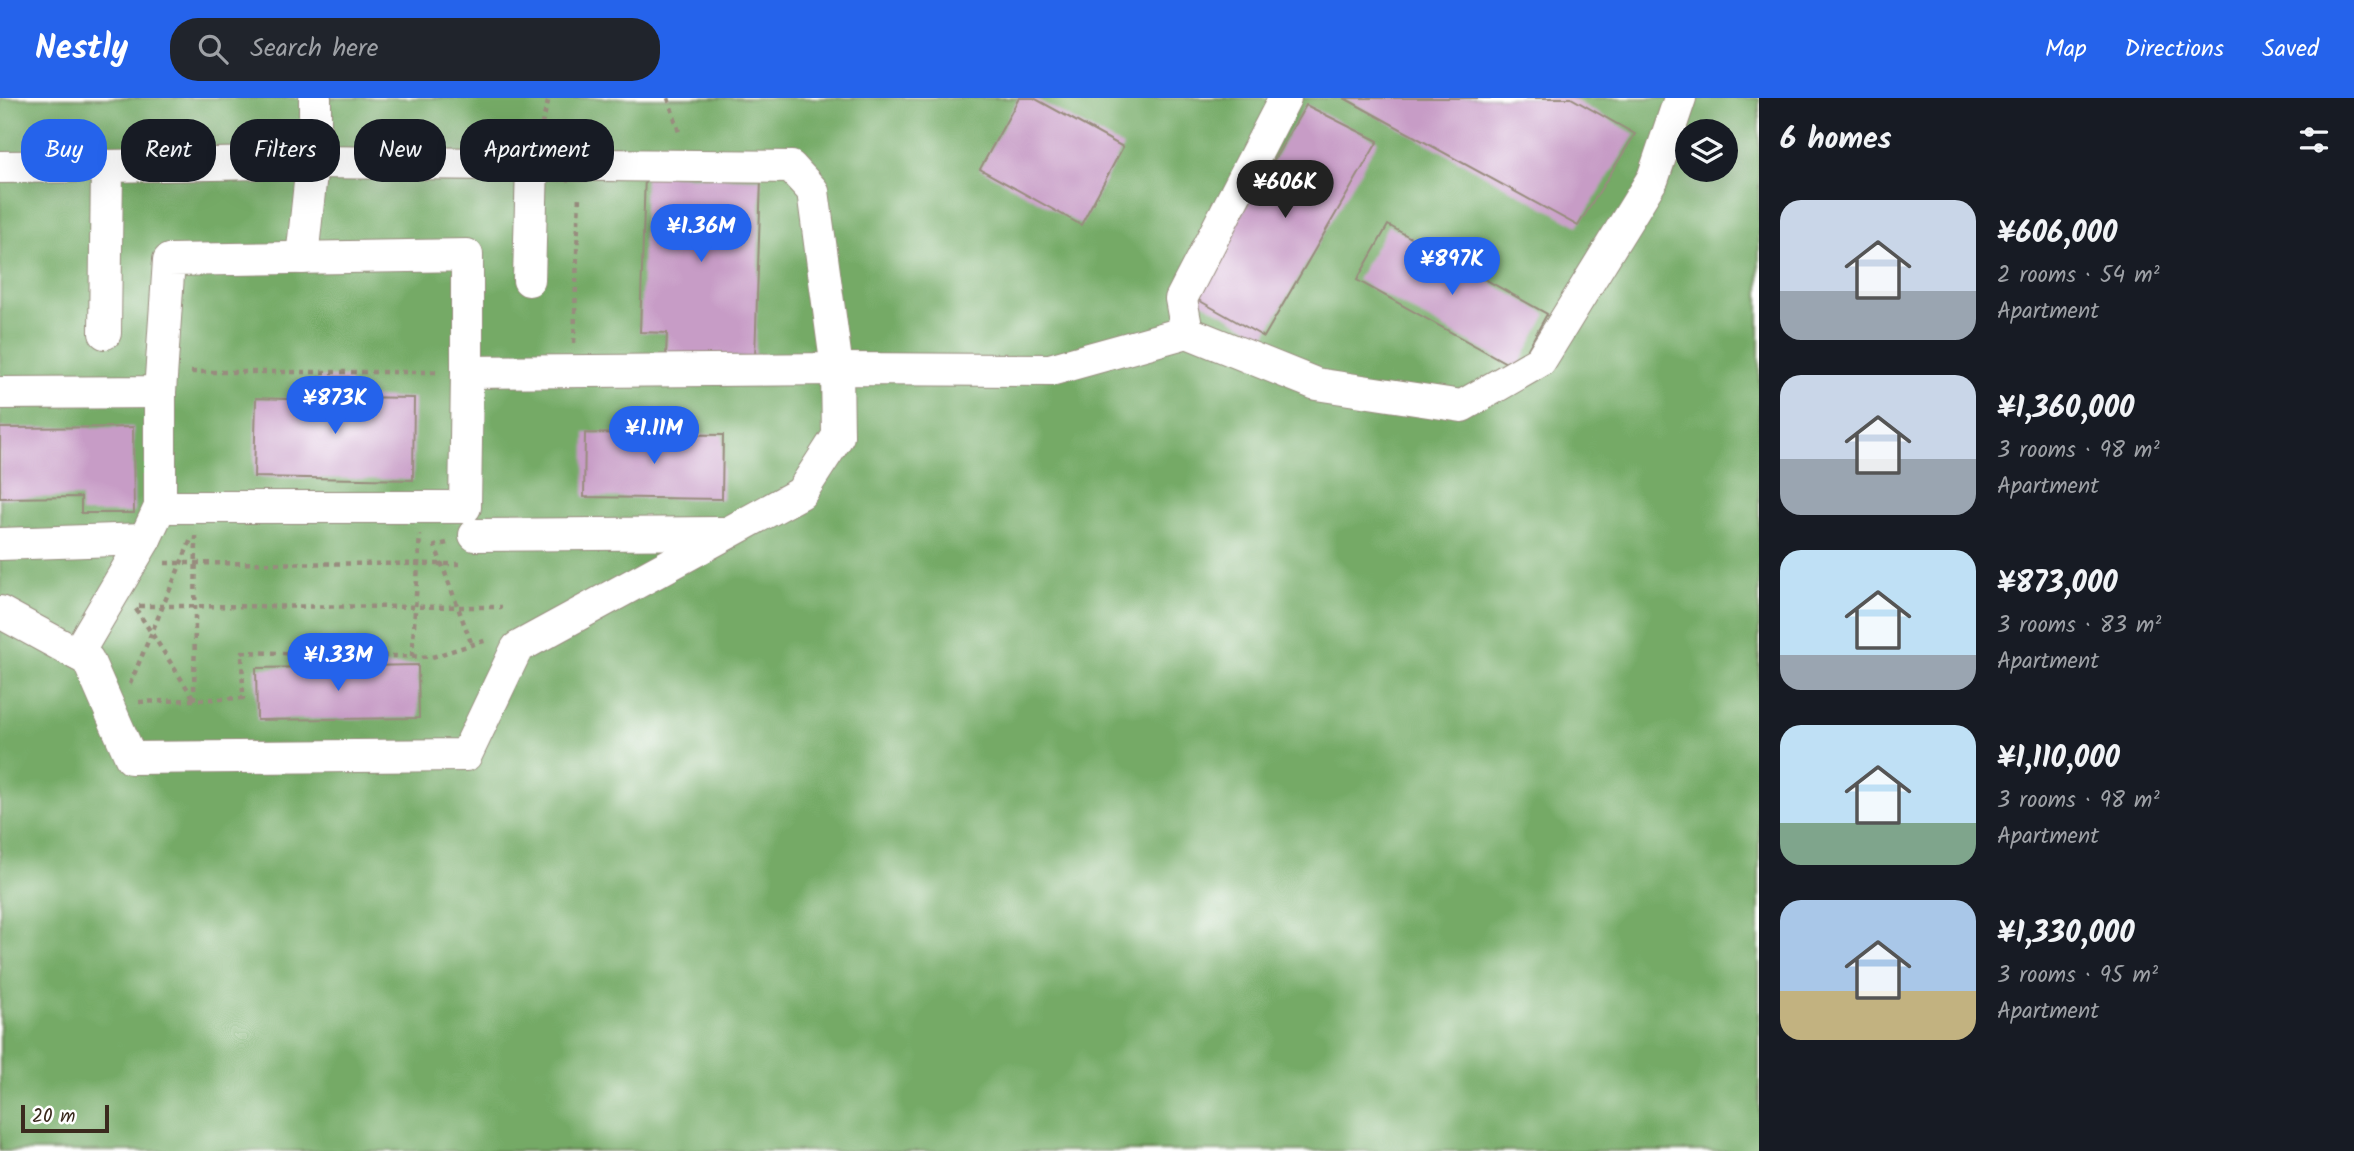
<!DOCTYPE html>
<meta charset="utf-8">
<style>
body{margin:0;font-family:Kalam,sans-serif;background:#20242c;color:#f1f3f6;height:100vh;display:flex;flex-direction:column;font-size:26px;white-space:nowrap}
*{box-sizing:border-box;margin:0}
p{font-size:23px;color:#9ea1a6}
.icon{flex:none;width:38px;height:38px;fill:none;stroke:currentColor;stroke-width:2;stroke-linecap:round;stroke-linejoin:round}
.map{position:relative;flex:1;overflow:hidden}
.side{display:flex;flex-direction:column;background:#171b24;width:595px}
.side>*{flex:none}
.guide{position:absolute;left:21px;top:21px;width:665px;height:63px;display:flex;gap:14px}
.tools{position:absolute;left:1675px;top:21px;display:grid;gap:14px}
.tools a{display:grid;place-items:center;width:63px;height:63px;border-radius:50%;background:#171b24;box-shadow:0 7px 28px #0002;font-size:35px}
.scale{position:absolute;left:21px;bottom:18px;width:88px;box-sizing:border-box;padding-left:7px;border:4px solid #3b2a1e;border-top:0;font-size:19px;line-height:24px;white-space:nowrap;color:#3b2a1e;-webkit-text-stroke:5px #fff;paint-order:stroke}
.price{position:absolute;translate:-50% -60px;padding:0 16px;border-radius:24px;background:#2563eb;color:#fff;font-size:23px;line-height:46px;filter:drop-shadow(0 2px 4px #0008)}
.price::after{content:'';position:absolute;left:50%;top:42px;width:21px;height:16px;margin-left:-10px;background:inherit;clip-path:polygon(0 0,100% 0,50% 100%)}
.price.current{background:#222;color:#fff}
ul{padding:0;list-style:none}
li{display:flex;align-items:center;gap:21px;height:175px;padding:0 21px}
li span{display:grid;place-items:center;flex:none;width:196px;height:140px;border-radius:21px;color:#555}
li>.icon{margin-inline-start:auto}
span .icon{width:84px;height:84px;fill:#fffc;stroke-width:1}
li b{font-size:30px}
h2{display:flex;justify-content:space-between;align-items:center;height:84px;padding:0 21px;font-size:30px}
.pill{padding:0 24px;border-radius:28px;background:#171b24;box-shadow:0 7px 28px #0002;font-size:24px;line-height:63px}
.pill.current{background:#2563eb;color:#fff}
header{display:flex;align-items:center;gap:42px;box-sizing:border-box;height:98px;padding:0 35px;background:#2563eb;color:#fff}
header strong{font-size:33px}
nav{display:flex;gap:38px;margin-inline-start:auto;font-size:24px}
.search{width:490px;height:63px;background:#20242c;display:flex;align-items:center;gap:18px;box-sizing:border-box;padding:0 24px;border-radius:28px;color:#9ea1a6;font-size:26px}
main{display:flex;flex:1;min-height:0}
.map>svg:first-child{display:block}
.forest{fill:#75aa66;stroke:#586a42;stroke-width:2;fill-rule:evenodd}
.building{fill:#c79cc6}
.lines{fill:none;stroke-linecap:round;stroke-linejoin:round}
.street-casing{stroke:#988c7e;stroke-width:34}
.path{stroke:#988c7e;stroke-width:4.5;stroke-dasharray:5 5;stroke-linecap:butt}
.street{stroke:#fff;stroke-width:32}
</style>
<header>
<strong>Nestly</strong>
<div class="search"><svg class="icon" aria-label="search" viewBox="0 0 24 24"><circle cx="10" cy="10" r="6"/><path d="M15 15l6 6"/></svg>Search here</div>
<nav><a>Map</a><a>Directions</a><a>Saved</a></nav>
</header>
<main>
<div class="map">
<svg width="1759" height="1053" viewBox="0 0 1759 1053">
<rect width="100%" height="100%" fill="#fff"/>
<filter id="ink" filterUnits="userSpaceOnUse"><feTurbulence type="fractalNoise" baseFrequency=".0143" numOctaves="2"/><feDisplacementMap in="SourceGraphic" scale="14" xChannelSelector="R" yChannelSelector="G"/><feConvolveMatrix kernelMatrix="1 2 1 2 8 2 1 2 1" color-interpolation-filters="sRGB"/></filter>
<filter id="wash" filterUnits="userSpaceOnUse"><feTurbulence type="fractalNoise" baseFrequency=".00686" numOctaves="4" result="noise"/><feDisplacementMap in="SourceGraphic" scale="28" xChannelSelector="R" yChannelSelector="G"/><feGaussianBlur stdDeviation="1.57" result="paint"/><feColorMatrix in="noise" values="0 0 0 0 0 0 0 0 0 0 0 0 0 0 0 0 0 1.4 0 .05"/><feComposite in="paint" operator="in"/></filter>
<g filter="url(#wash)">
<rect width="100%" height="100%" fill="#f6efdf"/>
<path class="forest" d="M0,0h1759v1053h-1759zM1687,33h39v39h-39z"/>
<g id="blocks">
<g class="building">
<polygon points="1019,0 1034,0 1123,49 1081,127 980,71"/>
<polygon points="1344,0 1571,0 1635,36 1578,128"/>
<polygon points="1306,7 1378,43 1264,239 1193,199"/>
<polygon points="645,76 761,81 755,260 666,257 667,235 640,234"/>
<polygon points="1388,127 1547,216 1517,271 1357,182"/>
<polygon points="318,279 349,279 354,299 414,300 413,382 254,379 256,300 318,302"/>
<polygon points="133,329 134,415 81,415 81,399 0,400 0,330"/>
<polygon points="585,335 723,337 722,401 584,399"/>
<polygon points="418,567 419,620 257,622 256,570"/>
</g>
</g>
</g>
<g filter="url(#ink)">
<use href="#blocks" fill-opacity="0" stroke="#988c7e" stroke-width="2"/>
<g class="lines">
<g class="street-casing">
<g id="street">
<polyline points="0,69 107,68"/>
<polyline points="302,160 315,38 315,0"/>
<polyline points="529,182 532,66"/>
<polyline points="1187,234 1316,286 1462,308 1540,263 1653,80 1680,0"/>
<polyline points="160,294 160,409 465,409 467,274"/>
<polyline points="0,295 160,294 169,162 467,157 467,274 837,271 813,93 791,69 313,64 107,68 105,235"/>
<polyline points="475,437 722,435"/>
<polyline points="0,446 145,441"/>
<polyline points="0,514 88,562 131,660 466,657 517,550 801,395 838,338 837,271 1050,272 1187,234 1181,201 1285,0"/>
<polyline points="77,556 145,441 160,409"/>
</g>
</g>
<g class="path">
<polyline points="668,0 680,37"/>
<polyline points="539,37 549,0"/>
<polyline points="574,245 579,96"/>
<polyline points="191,274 438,274"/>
<polyline points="447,445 435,448 472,547"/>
<polyline points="165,465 464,466"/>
<polyline points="139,508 502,509"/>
<polyline points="136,511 194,601"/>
<polyline points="412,558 420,437"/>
<polyline points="130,586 192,439"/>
<polyline points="194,602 196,438"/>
<polyline points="139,604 243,600 242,554 432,559 487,542"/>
</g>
<use href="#street" class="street"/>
</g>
</g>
</svg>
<div class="tools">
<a><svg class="icon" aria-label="layers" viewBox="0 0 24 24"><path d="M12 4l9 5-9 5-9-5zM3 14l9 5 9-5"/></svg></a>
</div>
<div class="scale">20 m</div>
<b class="price current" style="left:1285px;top:122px">¥606K</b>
<b class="price" style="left:701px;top:166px">¥1.36M</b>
<b class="price" style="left:1452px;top:199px">¥897K</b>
<b class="price" style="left:335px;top:338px">¥873K</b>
<b class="price" style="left:654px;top:368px">¥1.11M</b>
<b class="price" style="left:338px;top:595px">¥1.33M</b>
<div class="guide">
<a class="pill current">Buy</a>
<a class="pill">Rent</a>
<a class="pill">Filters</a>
<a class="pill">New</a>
<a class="pill">Apartment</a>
</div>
</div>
<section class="side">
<h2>6 homes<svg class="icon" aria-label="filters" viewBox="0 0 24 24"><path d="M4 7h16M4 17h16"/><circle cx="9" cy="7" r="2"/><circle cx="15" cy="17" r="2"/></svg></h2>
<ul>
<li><span style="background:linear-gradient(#c9d6e8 65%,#9aa5b1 0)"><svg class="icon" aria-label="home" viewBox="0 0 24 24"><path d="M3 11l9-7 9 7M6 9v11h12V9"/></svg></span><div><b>¥606,000</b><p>2 rooms · 54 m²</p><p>Apartment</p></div></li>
<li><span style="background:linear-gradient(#c9d6e8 60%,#9aa5b1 0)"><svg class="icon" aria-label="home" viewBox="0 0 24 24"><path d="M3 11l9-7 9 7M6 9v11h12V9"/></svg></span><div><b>¥1,360,000</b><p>3 rooms · 98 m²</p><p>Apartment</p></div></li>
<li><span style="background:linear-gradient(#bfe0f5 75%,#9aa5b1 0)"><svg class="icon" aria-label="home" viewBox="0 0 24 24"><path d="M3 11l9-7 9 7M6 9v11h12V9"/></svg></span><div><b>¥873,000</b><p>3 rooms · 83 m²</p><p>Apartment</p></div></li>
<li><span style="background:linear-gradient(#bfe0f5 70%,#7fa58c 0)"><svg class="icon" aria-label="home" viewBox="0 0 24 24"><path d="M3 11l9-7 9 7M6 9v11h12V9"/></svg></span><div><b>¥1,110,000</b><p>3 rooms · 98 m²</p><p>Apartment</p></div></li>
<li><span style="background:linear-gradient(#a9c7e8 65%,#c2b280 0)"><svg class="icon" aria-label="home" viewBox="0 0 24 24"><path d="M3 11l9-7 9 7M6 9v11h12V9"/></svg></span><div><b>¥1,330,000</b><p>3 rooms · 95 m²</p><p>Apartment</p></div></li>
</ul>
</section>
</main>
